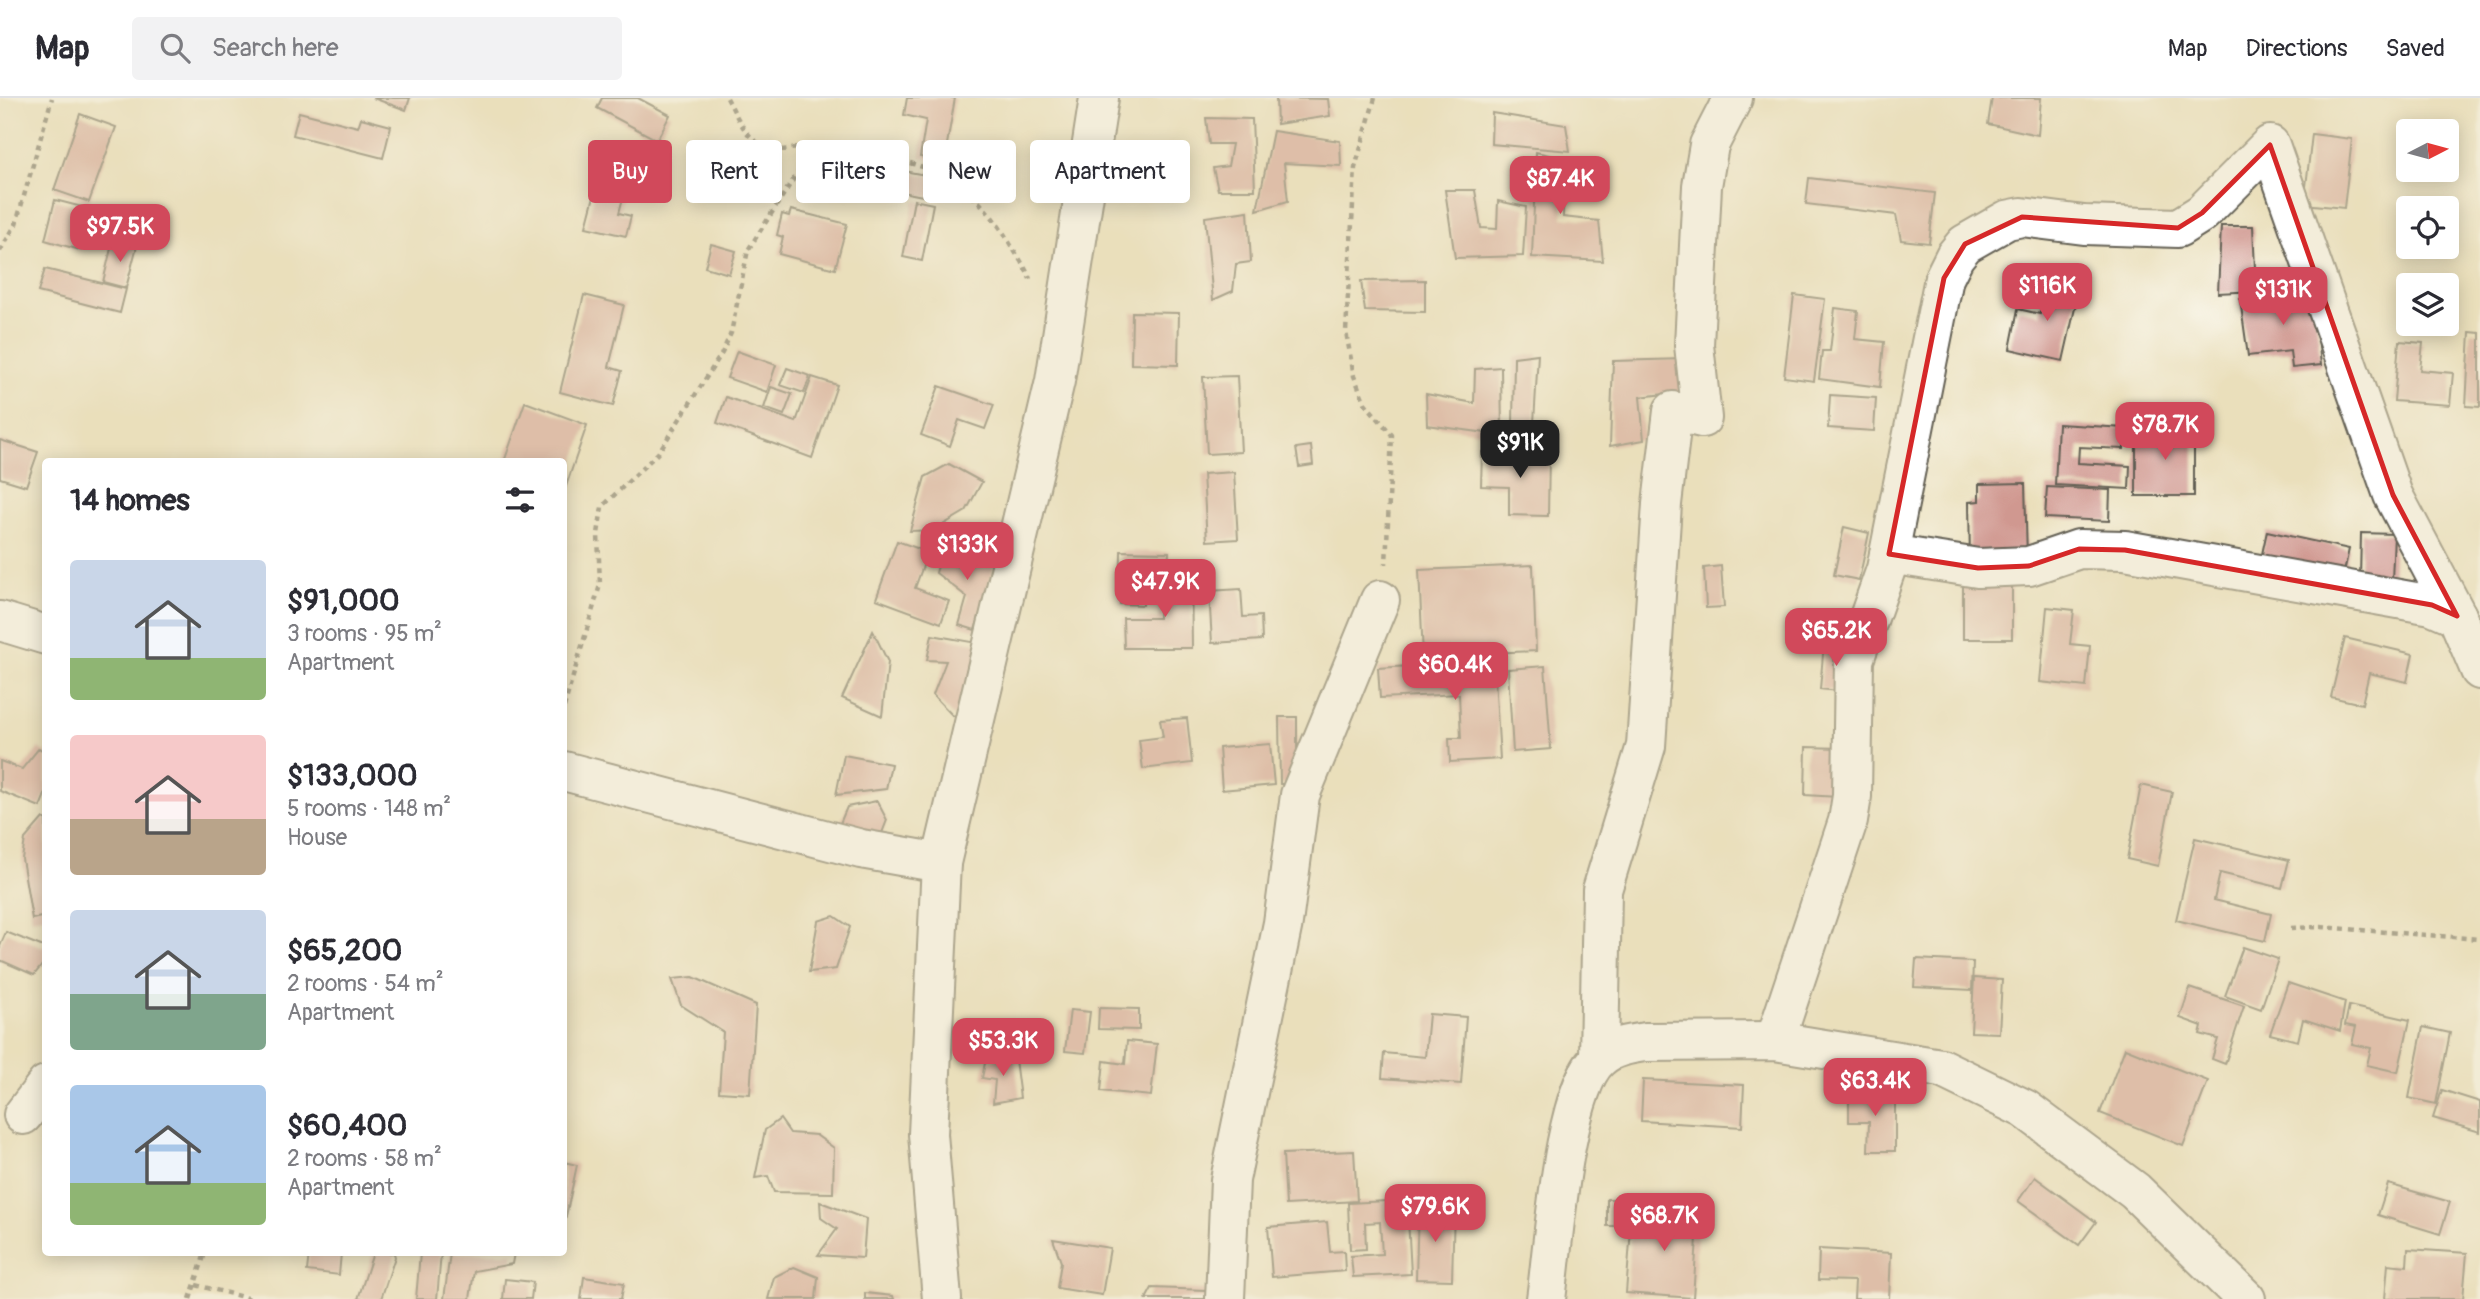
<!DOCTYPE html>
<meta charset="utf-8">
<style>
body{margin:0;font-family:Pangolin,sans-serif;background:#f2f2f3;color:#2b2b33;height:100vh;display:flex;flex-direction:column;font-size:26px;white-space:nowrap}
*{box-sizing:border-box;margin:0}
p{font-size:23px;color:#7c7c81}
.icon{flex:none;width:38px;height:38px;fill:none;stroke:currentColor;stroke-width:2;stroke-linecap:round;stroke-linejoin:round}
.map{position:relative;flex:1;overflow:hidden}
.sheet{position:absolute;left:42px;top:360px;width:525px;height:798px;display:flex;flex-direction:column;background:#fff;border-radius:7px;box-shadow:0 4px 18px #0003}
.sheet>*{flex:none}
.banner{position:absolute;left:588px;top:42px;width:665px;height:63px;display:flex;gap:14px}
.needle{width:46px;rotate:84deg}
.fabs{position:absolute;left:2396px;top:21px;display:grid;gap:14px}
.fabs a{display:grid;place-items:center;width:63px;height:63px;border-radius:7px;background:#fff;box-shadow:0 4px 18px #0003;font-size:35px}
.price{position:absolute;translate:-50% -60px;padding:0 16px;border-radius:14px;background:#d1495b;color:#fff;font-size:23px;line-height:46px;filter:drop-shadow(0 2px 4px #0008)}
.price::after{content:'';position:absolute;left:50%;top:42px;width:21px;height:16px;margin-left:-10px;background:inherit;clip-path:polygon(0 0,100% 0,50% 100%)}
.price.active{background:#222;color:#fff}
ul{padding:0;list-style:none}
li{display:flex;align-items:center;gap:21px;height:175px;padding:0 28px}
li span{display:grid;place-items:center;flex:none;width:196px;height:140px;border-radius:7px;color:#555}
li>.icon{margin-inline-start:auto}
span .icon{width:84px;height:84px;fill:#fffc;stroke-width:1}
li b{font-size:30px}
h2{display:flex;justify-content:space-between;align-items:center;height:84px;padding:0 28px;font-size:30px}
.tag{padding:0 24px;border-radius:7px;background:#fff;box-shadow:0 4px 18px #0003;font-size:24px;line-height:63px}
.tag.active{background:#d1495b;color:#fff}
header{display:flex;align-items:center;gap:42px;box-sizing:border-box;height:98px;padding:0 35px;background:#fff;border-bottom:2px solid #e1e1e2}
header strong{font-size:33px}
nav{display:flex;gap:38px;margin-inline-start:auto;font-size:24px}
.search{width:490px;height:63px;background:#f2f2f3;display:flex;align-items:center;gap:18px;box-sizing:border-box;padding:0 24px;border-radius:7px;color:#7c7c81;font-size:26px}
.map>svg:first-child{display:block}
.building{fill:#d09890}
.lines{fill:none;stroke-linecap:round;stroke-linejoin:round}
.minor-casing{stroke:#646054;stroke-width:42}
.path{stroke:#646054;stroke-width:4.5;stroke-dasharray:5 5;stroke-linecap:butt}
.minor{stroke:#fff;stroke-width:38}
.marked{fill:none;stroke:#d62828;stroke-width:5;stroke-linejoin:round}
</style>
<header>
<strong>Map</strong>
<div class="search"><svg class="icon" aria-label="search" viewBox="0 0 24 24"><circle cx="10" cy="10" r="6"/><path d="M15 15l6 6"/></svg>Search here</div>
<nav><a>Map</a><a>Directions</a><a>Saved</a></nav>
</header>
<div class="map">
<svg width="2480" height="1201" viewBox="0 0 2480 1201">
<rect width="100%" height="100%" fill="#fdfcf7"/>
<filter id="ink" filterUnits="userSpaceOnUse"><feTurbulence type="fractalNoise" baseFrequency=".0143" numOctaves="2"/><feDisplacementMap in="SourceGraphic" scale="14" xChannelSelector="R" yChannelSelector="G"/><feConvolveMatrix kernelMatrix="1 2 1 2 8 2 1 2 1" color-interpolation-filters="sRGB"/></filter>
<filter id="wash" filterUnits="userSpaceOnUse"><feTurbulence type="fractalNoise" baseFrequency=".00686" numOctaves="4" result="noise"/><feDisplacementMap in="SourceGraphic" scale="28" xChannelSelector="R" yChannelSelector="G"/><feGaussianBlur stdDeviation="1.57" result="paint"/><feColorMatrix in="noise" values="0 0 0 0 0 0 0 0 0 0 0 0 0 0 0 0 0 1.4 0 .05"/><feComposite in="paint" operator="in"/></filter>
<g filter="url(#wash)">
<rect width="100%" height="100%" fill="#eadfbb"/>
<g id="blocks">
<g class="building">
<polygon points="373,0 410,0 406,12"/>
<polygon points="602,0 638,0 670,17 657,42 597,10"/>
<polygon points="907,0 955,0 944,64 920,59 926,22 904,17"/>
<polygon points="1276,0 1328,1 1330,18 1277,26"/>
<polygon points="1992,0 2041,0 2038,37 1988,26"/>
<polygon points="299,14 358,29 361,20 391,28 383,60 293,37"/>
<polygon points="1492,15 1566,27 1570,53 1491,46"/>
<polygon points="80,16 116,29 89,104 54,92"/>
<polygon points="1206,20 1252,21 1255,92 1218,92 1213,70 1228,68 1232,46 1209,46"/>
<polygon points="1273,33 1340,43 1341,68 1284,65 1288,103 1257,112"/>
<polygon points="2312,36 2352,41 2344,110 2304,106"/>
<polygon points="1536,54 1580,64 1581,80 1564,75 1563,119 1599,123 1603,163 1532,159"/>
<polygon points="859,65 937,79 933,100 856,85"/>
<polygon points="602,67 630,74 619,115 631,118 626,138 586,129"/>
<polygon points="1809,80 1935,95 1929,145 1901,142 1896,117 1806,106"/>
<polygon points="1445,92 1475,92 1481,130 1497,131 1498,103 1526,109 1523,158 1455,160"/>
<polygon points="55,102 90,111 80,152 45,142"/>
<polygon points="914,102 933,106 922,163 903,159"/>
<polygon points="791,112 847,126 835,171 779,156 783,139 777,137 782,116 789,118"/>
<polygon points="1248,113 1251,164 1236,166 1233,193 1213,202 1205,119"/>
<polygon points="2221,128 2253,128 2256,193 2218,195"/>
<polygon points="113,142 137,148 126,190 103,184"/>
<polygon points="711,146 736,153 729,176 705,169"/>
<polygon points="45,171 126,191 120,215 38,194"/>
<polygon points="2048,180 2080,188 2063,263 2010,251 2018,211 2040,216"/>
<polygon points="1425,182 1425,214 1365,213 1361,183"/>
<polygon points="2313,192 2321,267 2292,270 2290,253 2248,258 2240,201"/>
<polygon points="584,197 624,207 609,269 622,273 613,308 560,294"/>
<polygon points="1794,197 1825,201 1814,283 1784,279"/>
<polygon points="1835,210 1858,213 1855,241 1884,244 1880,289 1819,281 1822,253 1830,253"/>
<polygon points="1132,214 1179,215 1178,267 1131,266"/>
<polygon points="2470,234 2480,235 2480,309 2466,308"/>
<polygon points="2399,243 2423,245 2420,272 2453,275 2450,307 2394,303"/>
<polygon points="737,253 776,267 767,294 727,280"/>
<polygon points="1538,256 1534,325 1513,328 1514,259"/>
<polygon points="1685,261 1690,293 1640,299 1644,342 1610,348 1613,263"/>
<polygon points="1501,269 1502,337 1427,327 1426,296 1474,305 1475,271"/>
<polygon points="787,270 810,278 804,295 780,287"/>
<polygon points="1237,278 1241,354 1207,356 1203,279"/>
<polygon points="812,279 837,287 812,360 717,325 726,299 796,324"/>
<polygon points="939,288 994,307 985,331 959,322 950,348 921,337"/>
<polygon points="771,289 792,296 784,317 764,310"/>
<polygon points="1830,297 1876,300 1874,333 1828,330"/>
<polygon points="525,304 587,327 564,394 564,364 504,364"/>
<polygon points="2058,326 2125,330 2124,351 2079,349 2078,365 2130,368 2129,391 2055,387"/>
<rect x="2136" y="330" width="58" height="68"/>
<polygon points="0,342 38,354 26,388 0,380"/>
<polygon points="1311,348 1313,367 1299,369 1296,350"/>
<polygon points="1482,354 1549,354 1548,418 1509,417 1509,389 1481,388"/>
<polygon points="949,366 982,384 966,413 934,432 910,433 925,379"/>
<polygon points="1234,374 1238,441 1207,443 1203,376"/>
<polygon points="2025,385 2027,461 1970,462 1969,404 1979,403 1979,386"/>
<polygon points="2047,389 2110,392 2109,423 2045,420"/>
<polygon points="1844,429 1869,435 1859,482 1834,477"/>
<polygon points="2267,433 2349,451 2341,489 2259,470"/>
<polygon points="2361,435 2394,436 2392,483 2360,482"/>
<polygon points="897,443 928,454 915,490 949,503 941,525 876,501"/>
<polygon points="943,451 995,466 975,532 959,527 967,499 936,475"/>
<polygon points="1121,453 1169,454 1167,484 1144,483 1143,507 1120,506"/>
<polygon points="1533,467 1536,553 1423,558 1419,472"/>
<polygon points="1721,468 1724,509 1706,510 1704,470"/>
<polygon points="1191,470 1192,550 1124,550 1123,520 1159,520 1159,493 1175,487 1175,471"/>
<rect x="1963" y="476" width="49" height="65"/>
<polygon points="1241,491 1243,519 1261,518 1262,542 1212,545 1209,493"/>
<polygon points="2047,509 2074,512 2070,546 2090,548 2086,589 2040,584"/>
<polygon points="873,533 888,564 882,618 842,600"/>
<polygon points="932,537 983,546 967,613 953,618 933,597 946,563 927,562"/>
<polygon points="2345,540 2413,556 2407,584 2369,575 2362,606 2331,599"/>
<polygon points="1824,545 1852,548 1849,594 1820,591"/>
<polygon points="1494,563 1500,661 1450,664 1449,640 1461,640 1459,596 1380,600 1378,570"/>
<polygon points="1545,568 1551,651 1513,654 1508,571"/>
<polygon points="1279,619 1297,619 1297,686 1280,686"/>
<polygon points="1187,620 1192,665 1143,671 1139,642 1163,639 1160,622"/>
<polygon points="1270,646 1274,687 1222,692 1219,650"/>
<polygon points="1806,649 1839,650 1838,699 1805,697"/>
<polygon points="39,650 46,655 46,694 40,709 0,693 0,663 22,671"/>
<polygon points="844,657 891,666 886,691 836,697"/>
<polygon points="2141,687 2172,694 2158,768 2127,761"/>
<polygon points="877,703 887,722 882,735 838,730 847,709"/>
<polygon points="43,720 46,722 46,818 32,821 22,761 25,741"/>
<polygon points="2195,740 2289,762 2282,790 2220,775 2214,802 2271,816 2265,843 2176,822"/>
<polygon points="834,818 850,829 836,871 809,874 818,823"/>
<polygon points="6,834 46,850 46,862 34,877 0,862 0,848"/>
<polygon points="2243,849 2278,861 2261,911 2225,898"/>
<polygon points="1916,861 1973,864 1972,892 1914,889"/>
<polygon points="693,879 756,907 750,996 719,994 723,934 681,907 672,881"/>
<polygon points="1974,880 2002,882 1999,935 1971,934"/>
<polygon points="2288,885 2345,904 2340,933 2303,921 2298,943 2270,936"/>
<polygon points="2190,890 2244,908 2225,966 2212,961 2218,941 2200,936 2202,928 2180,920"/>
<polygon points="2349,908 2410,922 2398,974 2367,967 2371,950 2352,946 2356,929 2345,927"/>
<polygon points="1099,910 1139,911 1139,932 1098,931"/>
<polygon points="1070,912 1090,914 1085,955 1065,953"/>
<polygon points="1429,916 1466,919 1461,986 1382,980 1384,955 1425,959"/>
<polygon points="2423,929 2450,935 2436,1006 2409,1000"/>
<polygon points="1127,943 1157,946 1151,998 1101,993 1104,963 1125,966"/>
<polygon points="2125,950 2208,983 2183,1048 2100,1015"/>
<polygon points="1014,954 1020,1000 993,1005 995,982 982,980 985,965"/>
<polygon points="1643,982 1744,987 1742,1029 1641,1023"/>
<polygon points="2442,992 2480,1004 2480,1034 2433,1020"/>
<polygon points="1849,994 1895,994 1895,1053 1868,1053 1869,1024 1849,1024"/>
<polygon points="780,1021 790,1035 816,1037 834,1050 833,1095 774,1094 768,1078 755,1080 765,1032"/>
<polygon points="1354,1053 1357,1103 1286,1107 1283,1056"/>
<polygon points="564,1064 577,1067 565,1123 564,1123"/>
<polygon points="2035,1079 2096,1124 2079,1147 2018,1103"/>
<polygon points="2388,1086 2450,1104 2440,1136 2378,1117"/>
<polygon points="1607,1101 1638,1101 1637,1128 1607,1128"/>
<polygon points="1407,1102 1411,1176 1353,1179 1351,1158 1382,1156 1380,1124 1365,1125 1366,1151 1350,1152 1348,1105"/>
<polygon points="820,1104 866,1121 863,1160 818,1157 837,1131 821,1120"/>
<polygon points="1647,1107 1699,1110 1693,1200 1626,1195 1631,1131 1645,1128"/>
<polygon points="1418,1109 1454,1110 1452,1182 1416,1181"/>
<polygon points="1327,1124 1330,1154 1344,1153 1345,1173 1272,1179 1268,1129"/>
<polygon points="1053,1141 1110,1150 1102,1197 1057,1190 1061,1164"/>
<polygon points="1819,1151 1891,1155 1889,1201 1854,1201 1855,1183 1818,1182"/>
<polygon points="2408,1151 2467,1155 2463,1201 2385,1201 2388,1166 2407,1168"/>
<polygon points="309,1155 341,1155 339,1177 307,1173"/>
<polygon points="373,1155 394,1155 395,1159 381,1201 358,1201"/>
<polygon points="420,1155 441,1155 437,1201 416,1201"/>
<polygon points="450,1155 514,1155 512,1166 474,1173 470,1201 444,1201"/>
<polygon points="794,1169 818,1179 816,1201 768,1201 774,1179"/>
<polygon points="584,1179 624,1185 621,1201 581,1201"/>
<polygon points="505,1181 533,1184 531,1201 503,1201"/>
<polygon points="1152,1190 1206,1192 1208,1201 1146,1201"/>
<polygon points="865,1195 893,1198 894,1201 865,1201"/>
</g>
</g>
</g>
<g filter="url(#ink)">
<use href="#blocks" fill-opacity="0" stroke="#646054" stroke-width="2"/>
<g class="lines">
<g class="minor-casing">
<g id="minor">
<polyline points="1889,456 1978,470 2029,468 2079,451 2125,452 2432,507 2457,518"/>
<polyline points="0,523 46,537"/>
<polyline points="564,673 861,751 941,765"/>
<polyline points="1775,943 1848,723 1852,698 1854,562 1886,471 1944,180 1955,158 1965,146 2007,122 2022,119 2084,127 2178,130 2202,115 2270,47 2393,397 2457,518 2480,572"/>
<polyline points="1599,960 1602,792 1646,648 1662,406 1673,313 1702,320 1694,247 1702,88 1709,47 1733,0"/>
<polyline points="23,1017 46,987"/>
<polyline points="942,1201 928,1036 941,765 1055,283 1099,0"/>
<polyline points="1225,1201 1230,1082 1283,825 1300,697 1380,502"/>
<path d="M1546,1201c7,-50 17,-211 54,-241 12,-11 30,-14 45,-16l130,-1 166,27 84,41 110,82 111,108"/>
</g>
</g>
<g class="path">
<path d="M727,0c10,18 18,40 38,49 17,7 36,-2 53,0 85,12 144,15 191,95 7,12 16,24 21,37"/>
<polyline points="1375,0 1355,70 1346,234 1354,278 1365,305 1392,337 1386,466"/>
<polyline points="0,153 16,126 52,0"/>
<polyline points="564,609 600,487 598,436 602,409 658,355 722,255 731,235 748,152 814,49"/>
<polyline points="2291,830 2321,829 2480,841"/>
<polyline points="196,1187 251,1201"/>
<polyline points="190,1201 205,1155"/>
</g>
<use href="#minor" class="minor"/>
</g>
</g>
<path d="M0 0H2480V1201H0ZM2270,47l123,350 64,121 -25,-11 -307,-55 -46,-1 -50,17 -51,2 -89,-14 55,-276 21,-34 57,-27 156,11 24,-15z" fill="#eadfbb" fill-opacity=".55" fill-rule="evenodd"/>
<path class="marked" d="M2270,47l123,350 64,121 -25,-11 -307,-55 -46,-1 -50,17 -51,2 -89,-14 55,-276 21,-34 57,-27 156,11 24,-15z"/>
</svg>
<div class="fabs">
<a><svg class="needle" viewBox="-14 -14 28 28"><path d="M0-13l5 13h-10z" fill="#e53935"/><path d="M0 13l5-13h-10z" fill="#7c7c81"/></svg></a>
<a><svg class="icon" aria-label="locate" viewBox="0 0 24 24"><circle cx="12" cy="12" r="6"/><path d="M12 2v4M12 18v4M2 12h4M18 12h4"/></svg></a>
<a><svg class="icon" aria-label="layers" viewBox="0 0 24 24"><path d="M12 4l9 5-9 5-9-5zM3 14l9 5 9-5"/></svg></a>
</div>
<b class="price" style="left:1560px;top:118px">$87.4K</b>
<b class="price" style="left:120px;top:166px">$97.5K</b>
<b class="price" style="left:2047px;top:225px">$116K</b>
<b class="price" style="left:2283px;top:229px">$131K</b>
<b class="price" style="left:2165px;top:364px">$78.7K</b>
<b class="price active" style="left:1520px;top:382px">$91K</b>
<b class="price" style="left:967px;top:484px">$133K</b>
<b class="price" style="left:1165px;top:521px">$47.9K</b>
<b class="price" style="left:1836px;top:570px">$65.2K</b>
<b class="price" style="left:1455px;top:604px">$60.4K</b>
<b class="price" style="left:1003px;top:980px">$53.3K</b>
<b class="price" style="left:1875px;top:1020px">$63.4K</b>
<b class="price" style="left:1435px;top:1146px">$79.6K</b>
<b class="price" style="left:1664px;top:1155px">$68.7K</b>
<div class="banner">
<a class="tag active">Buy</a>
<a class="tag">Rent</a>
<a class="tag">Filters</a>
<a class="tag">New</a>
<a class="tag">Apartment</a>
</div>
<section class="sheet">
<h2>14 homes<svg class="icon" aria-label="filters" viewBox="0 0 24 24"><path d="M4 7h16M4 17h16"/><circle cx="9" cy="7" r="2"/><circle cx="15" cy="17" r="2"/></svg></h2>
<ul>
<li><span style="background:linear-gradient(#c9d6e8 70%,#8fb573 0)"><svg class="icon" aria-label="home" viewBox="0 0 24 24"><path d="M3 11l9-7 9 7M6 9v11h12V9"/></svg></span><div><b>$91,000</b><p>3 rooms · 95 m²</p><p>Apartment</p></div></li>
<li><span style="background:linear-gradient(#f6c9c9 60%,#b9a48a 0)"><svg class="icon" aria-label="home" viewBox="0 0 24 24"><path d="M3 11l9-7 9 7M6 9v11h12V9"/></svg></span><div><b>$133,000</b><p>5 rooms · 148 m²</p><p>House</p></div></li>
<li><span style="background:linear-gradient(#c9d6e8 60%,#7fa58c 0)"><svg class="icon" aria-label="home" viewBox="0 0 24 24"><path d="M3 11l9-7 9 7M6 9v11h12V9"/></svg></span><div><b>$65,200</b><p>2 rooms · 54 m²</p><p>Apartment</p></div></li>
<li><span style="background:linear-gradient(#a9c7e8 70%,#8fb573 0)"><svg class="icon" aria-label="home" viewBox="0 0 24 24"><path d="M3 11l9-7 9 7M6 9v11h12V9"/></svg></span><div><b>$60,400</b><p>2 rooms · 58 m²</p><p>Apartment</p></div></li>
</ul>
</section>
</div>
